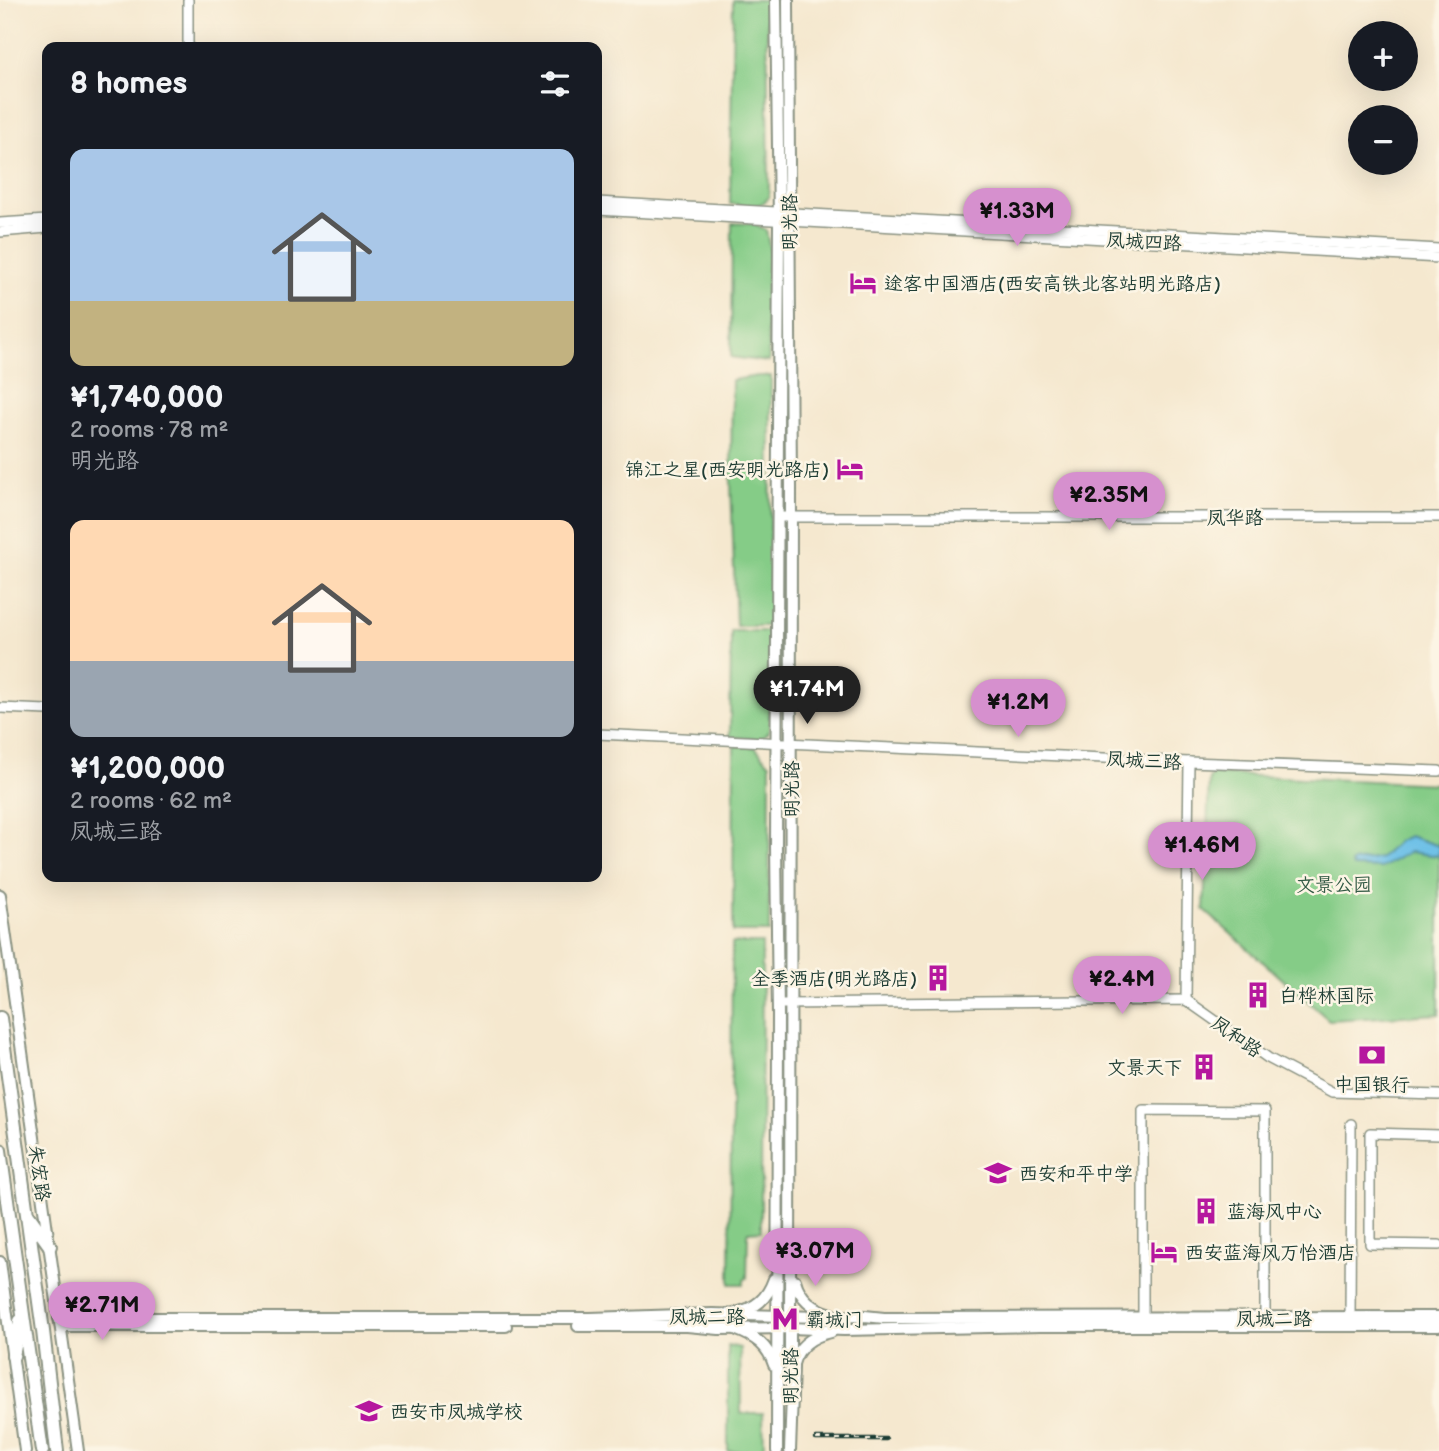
<!DOCTYPE html>
<meta charset="utf-8">
<style>
body{margin:0;font-family:"Balsamiq Sans","LXGW WenKai TC",sans-serif;background:#242831;color:#f1f3f6;height:100vh;display:flex;flex-direction:column;font-size:26px;white-space:nowrap}
*{box-sizing:border-box;margin:0}
p{font-size:23px;color:#9ea1a6}
.icon{flex:none;width:38px;height:38px;fill:none;stroke:currentColor;stroke-width:2;stroke-linecap:round;stroke-linejoin:round}
.map{position:relative;flex:1;overflow:hidden}
.drawer{position:absolute;left:42px;top:42px;width:560px;height:840px;display:flex;flex-direction:column;background:#171b24;border-radius:14px;box-shadow:0 7px 28px #0002}
.drawer>*{flex:none}
.buttons{position:absolute;left:1348px;top:21px;display:grid;gap:14px}
.buttons a{display:grid;place-items:center;width:70px;height:70px;border-radius:50%;background:#171b24;box-shadow:0 7px 28px #0002;font-size:35px}
.price{position:absolute;translate:-50% -60px;padding:0 16px;border-radius:24px;background:#d690ce;color:#111;font-size:23px;line-height:46px;filter:drop-shadow(0 2px 4px #0008)}
.price::after{content:'';position:absolute;left:50%;top:42px;width:21px;height:16px;margin-left:-10px;background:inherit;clip-path:polygon(0 0,100% 0,50% 100%)}
.price.active{background:#222;color:#fff}
ul{padding:0;list-style:none}
li{display:grid;align-content:center;gap:14px;height:371px;padding:0 28px}
li span{display:grid;place-items:center;height:217px;border-radius:14px;color:#555}
li>.icon{margin-inline-start:auto}
span .icon{width:126px;height:126px;fill:#fffc;stroke-width:1}
li b{font-size:30px}
h2{display:flex;justify-content:space-between;align-items:center;height:84px;padding:0 28px;font-size:30px}
.map>svg:first-child{display:block}
.green{fill:#85cc87;stroke:#52845e;stroke-width:2}
.water{fill:#6abfe7;stroke:#447e8e;stroke-width:2}
.lines{fill:none;stroke-linecap:round;stroke-linejoin:round}
.minor-casing{stroke:#8a9282;stroke-width:12}
.major-casing{stroke:#8a9282;stroke-width:14}
.highway-casing{stroke:#8a9282;stroke-width:16}
.minor{stroke:#fff;stroke-width:9}
.major{stroke:#fff;stroke-width:10}
.highway{stroke:#fff;stroke-width:12}
.rail-casing{stroke:#1f3d34;stroke-width:4.5}
.rail{stroke:#fcf5e5;stroke-width:2;stroke-dasharray:5;stroke-linecap:butt}
.labels{text-anchor:middle;stroke-width:5;stroke-linejoin:round;paint-order:stroke}
.street-label{font-size:19px;fill:#1f3d34;stroke:#fcf5e5}
.poi-label{font-size:19px;fill:#1f3d34;stroke:#fcf5e5;text-anchor:start}
.park-label{font-size:19px;fill:#335a45;stroke:#fcf5e5}
</style>
<div class="map">
<svg width="1439" height="1451" viewBox="0 0 1439 1451">
<rect width="100%" height="100%" fill="#fcf5e5"/>
<filter id="ink" filterUnits="userSpaceOnUse"><feTurbulence type="fractalNoise" baseFrequency=".0143" numOctaves="2"/><feDisplacementMap in="SourceGraphic" scale="14" xChannelSelector="R" yChannelSelector="G"/><feConvolveMatrix kernelMatrix="1 2 1 2 8 2 1 2 1" color-interpolation-filters="sRGB"/></filter>
<filter id="wash" filterUnits="userSpaceOnUse"><feTurbulence type="fractalNoise" baseFrequency=".00686" numOctaves="4" result="noise"/><feDisplacementMap in="SourceGraphic" scale="28" xChannelSelector="R" yChannelSelector="G"/><feGaussianBlur stdDeviation="1.57" result="paint"/><feColorMatrix in="noise" values="0 0 0 0 0 0 0 0 0 0 0 0 0 0 0 0 0 1.4 0 .05"/><feComposite in="paint" operator="in"/></filter>
<g filter="url(#wash)">
<rect width="100%" height="100%" fill="#f5e8cf"/>
<g class="green">
<path d="M733,0h34l2,197c-9,13 -24,8 -39,7z"/>
<polygon points="732,223 755,224 766,230 770,250 766,301 769,362 731,357"/>
<polygon points="758,376 771,376 770,626 736,626 731,484 732,380"/>
<polygon points="731,631 770,631 769,731 761,739 730,737"/>
<polygon points="734,746 755,747 770,764 769,932 733,932"/>
<polygon points="1213,774 1439,784 1439,1014 1329,1020 1204,910 1209,779"/>
<polygon points="732,943 762,943 761,1231 748,1232 747,1278 744,1280 744,1284 730,1284"/>
<polygon points="728,1345 740,1348 741,1413 763,1413 764,1451 728,1451"/>
</g>
<polygon class="water" points="1409,836 1439,846 1439,856 1409,852 1381,868 1353,867 1351,864 1353,862 1381,858 1398,841"/>
</g>
<g filter="url(#ink)">
<g class="lines">
<g class="minor-casing">
<g id="minor">
<polyline points="188,0 188,47"/>
<polyline points="597,202 1439,249"/>
<polyline points="597,210 1439,258"/>
<polyline points="0,223 47,220"/>
<polyline points="0,232 47,228"/>
<polyline points="778,517 1439,517"/>
<polyline points="0,708 47,710"/>
<polyline points="597,734 1189,762 1439,771"/>
<polyline points="1186,1000 1189,762"/>
<polyline points="783,1004 1186,1000 1268,1058 1332,1092 1439,1095"/>
<polyline points="1439,1135 1370,1133 1370,1244 1439,1245"/>
<polyline points="1143,1319 1143,1110 1265,1111 1265,1318"/>
<polyline points="1350,1322 1351,1124"/>
</g>
</g>
<g class="major-casing">
<g id="major">
<polyline points="776,0 779,221 776,847 778,1015 777,1451"/>
<polyline points="788,0 791,486 790,1354 793,1367 790,1451"/>
<polyline points="0,895 78,1451"/>
<polyline points="0,1262 25,1451"/>
<path d="M795,1280c5,19 18,29 37,34"/>
<path d="M736,1313c20,-5 31,-14 38,-34"/>
<polyline points="59,1318 590,1318 712,1314 819,1317 865,1316 884,1318 1439,1317"/>
<polyline points="61,1326 506,1326"/>
<polyline points="578,1326 687,1326 719,1329 790,1328 844,1330 1040,1326 1439,1326"/>
<path d="M737,1330c19,7 31,16 37,35"/>
<path d="M793,1364c5,-19 20,-28 38,-32"/>
</g>
</g>
<g class="highway-casing">
<g id="highway">
<polyline points="0,1018 43,1331 57,1451"/>
<polyline points="0,1150 42,1451"/>
<polyline points="28,1215 50,1246"/>
<polyline points="13,1356 20,1321"/>
</g>
</g>
<use href="#minor" class="minor"/>
<use href="#major" class="major"/>
<use href="#highway" class="highway"/>
<g class="rail-casing">
<polyline id="rail" points="816,1439 886,1439"/>
</g>
<use href="#rail" class="rail"/>
</g>
</g>
<defs>
<g id="hotel-bare" transform="scale(2.1)"><path d="M-6-4.5h1.5V1H6V5H4.5V3h-9V5H-6ZM-4 0a1.8 1.8 0 1 1 3.6 0ZM.5 0V-2.5h3Q6-2.5 6 0Z" fill="#b5179e" stroke="#fcf5e5" stroke-width="2.5" paint-order="stroke"/></g>
<g id="building-bare" transform="scale(2.1)"><path d="M-4-6H4V6H1V3H-1V6H-4ZM-2.5-4.3h1.7v1.8h-1.7ZM.8-4.3h1.7v1.8H.8ZM-2.5-1h1.7V.8h-1.7ZM.8-1h1.7V.8H.8Z" fill="#b5179e" stroke="#fcf5e5" stroke-width="2.5" paint-order="stroke"/></g>
<g id="bank-bare" transform="scale(2.1)"><path d="M-6-4H6V4H-6ZM0-2.3a2.3 2.3 0 1 0 0 4.6a2.3 2.3 0 1 0 0-4.6Z" fill="#b5179e" stroke="#fcf5e5" stroke-width="2.5" paint-order="stroke"/></g>
<g id="school-bare" transform="scale(2.1)"><path d="M0-5L7-2L0 1L-7-2ZM-4 1L0 2.5L4 1V4Q0 6-4 4Z" fill="#b5179e" stroke="#fcf5e5" stroke-width="2.5" paint-order="stroke"/></g>
<g id="metro-bare" transform="scale(2.1)"><path d="M-5.5 5V-5H-3L0 0L3-5H5.5V5H3V-.5L0 4L-3-.5V5Z" fill="#b5179e" stroke="#fcf5e5" stroke-width="2.5" paint-order="stroke"/></g>
</defs>
<g fill-rule="evenodd">
<use href="#hotel-bare" x="863" y="283"/>
<use href="#hotel-bare" x="850" y="469"/>
<use href="#building-bare" x="938" y="978"/>
<use href="#building-bare" x="1258" y="995"/>
<use href="#bank-bare" x="1372" y="1055"/>
<use href="#building-bare" x="1204" y="1067"/>
<use href="#school-bare" x="998" y="1173"/>
<use href="#building-bare" x="1206" y="1211"/>
<use href="#hotel-bare" x="1164" y="1252"/>
<use href="#metro-bare" x="785" y="1319"/>
<use href="#school-bare" x="369" y="1411"/>
</g>
<g class="labels">
<g class="street-label">
<text transform="translate(789 222) rotate(-90)" y="7">明光路</text>
<text transform="translate(1144 241) rotate(3)" y="7">凤城四路</text>
<text x="1235" y="524">凤华路</text>
<text transform="translate(1144 760) rotate(3)" y="7">凤城三路</text>
<text transform="translate(791 789) rotate(-90)" y="7">明光路</text>
<text transform="translate(1237 1036) rotate(35)" y="7">凤和路</text>
<text transform="translate(40 1173) rotate(82)" y="7">朱宏路</text>
<text x="707" y="1323">凤城二路</text>
<text x="1274" y="1325">凤城二路</text>
<text transform="translate(790 1376) rotate(-90)" y="7">明光路</text>
</g>
<g class="poi-label">
<text x="884" y="290">途客中国酒店(西安高铁北客站明光路店)</text>
<text x="829" y="476" text-anchor="end">锦江之星(西安明光路店)</text>
<text x="917" y="985" text-anchor="end">全季酒店(明光路店)</text>
<text x="1279" y="1002">白桦林国际</text>
<text x="1183" y="1074" text-anchor="end">文景天下</text>
<text x="1372" y="1091" text-anchor="middle">中国银行</text>
<text x="1019" y="1180">西安和平中学</text>
<text x="1227" y="1218">蓝海风中心</text>
<text x="1185" y="1259">西安蓝海风万怡酒店</text>
<text x="806" y="1326">霸城门</text>
<text x="390" y="1418">西安市凤城学校</text>
</g>
<g class="park-label">
<text x="1334" y="891">文景公园</text>
</g>
</g>
</svg>
<div class="buttons">
<a>+</a>
<a>−</a>
</div>
<b class="price" style="left:1017px;top:248px">¥1.33M</b>
<b class="price" style="left:1109px;top:532px">¥2.35M</b>
<b class="price active" style="left:807px;top:726px">¥1.74M</b>
<b class="price" style="left:1018px;top:739px">¥1.2M</b>
<b class="price" style="left:1202px;top:882px">¥1.46M</b>
<b class="price" style="left:1122px;top:1016px">¥2.4M</b>
<b class="price" style="left:815px;top:1288px">¥3.07M</b>
<b class="price" style="left:102px;top:1342px">¥2.71M</b>
<section class="drawer">
<h2>8 homes<svg class="icon" aria-label="filters" viewBox="0 0 24 24"><path d="M4 7h16M4 17h16"/><circle cx="9" cy="7" r="2"/><circle cx="15" cy="17" r="2"/></svg></h2>
<ul>
<li><span style="background:linear-gradient(#a9c7e8 70%,#c2b280 0)"><svg class="icon" aria-label="home" viewBox="0 0 24 24"><path d="M3 11l9-7 9 7M6 9v11h12V9"/></svg></span><div><b>¥1,740,000</b><p>2 rooms · 78 m²</p><p>明光路</p></div></li>
<li><span style="background:linear-gradient(#ffd9b3 65%,#9aa5b1 0)"><svg class="icon" aria-label="home" viewBox="0 0 24 24"><path d="M3 11l9-7 9 7M6 9v11h12V9"/></svg></span><div><b>¥1,200,000</b><p>2 rooms · 62 m²</p><p>凤城三路</p></div></li>
</ul>
</section>
</div>
